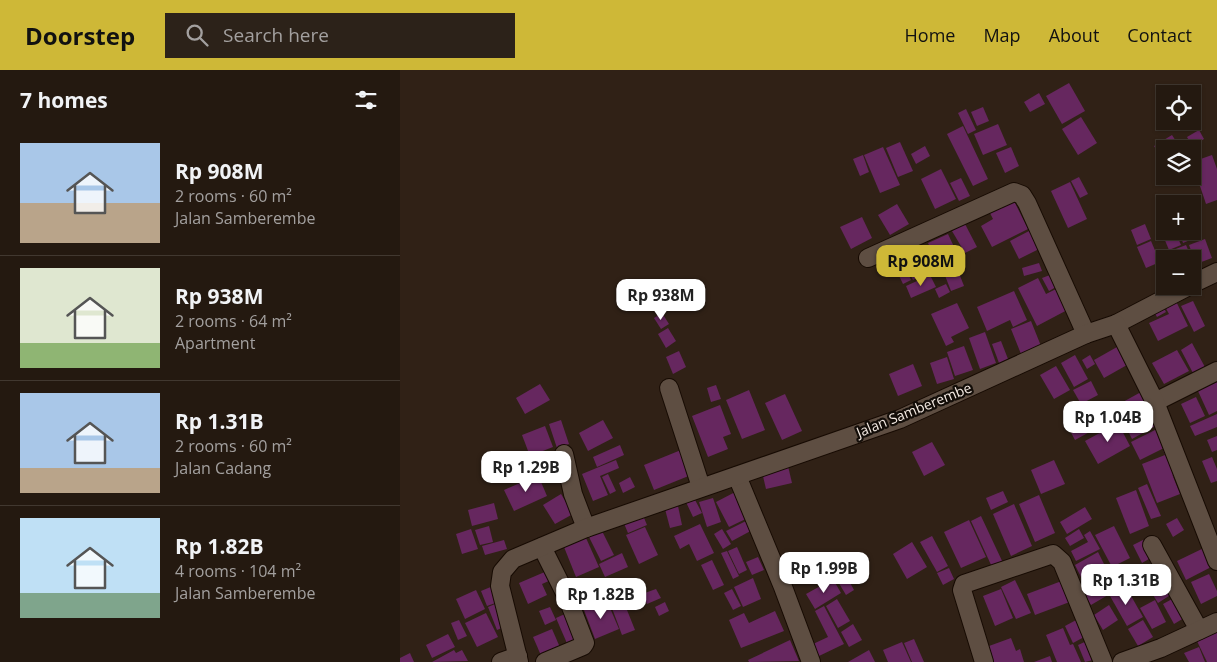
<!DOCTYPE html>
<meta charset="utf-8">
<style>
body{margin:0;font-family:"Open Sans",sans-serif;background:#2c2219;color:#f1f3f6;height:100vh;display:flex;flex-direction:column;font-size:19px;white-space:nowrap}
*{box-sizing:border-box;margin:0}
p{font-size:16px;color:#a3a09f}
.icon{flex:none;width:28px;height:28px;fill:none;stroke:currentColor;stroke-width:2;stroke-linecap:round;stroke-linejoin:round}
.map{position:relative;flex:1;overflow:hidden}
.details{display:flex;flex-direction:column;background:#241910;width:400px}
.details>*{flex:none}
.fabs{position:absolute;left:756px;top:15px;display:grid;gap:10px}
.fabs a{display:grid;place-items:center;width:45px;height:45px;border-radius:0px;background:#241910;box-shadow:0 1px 4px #0004,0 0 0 1px #413830;font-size:25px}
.price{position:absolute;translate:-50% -42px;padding:0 11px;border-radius:10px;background:#fff;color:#222;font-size:16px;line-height:32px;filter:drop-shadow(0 1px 2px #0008)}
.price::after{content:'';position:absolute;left:50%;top:30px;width:15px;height:11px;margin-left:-8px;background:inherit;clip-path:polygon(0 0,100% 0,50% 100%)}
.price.active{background:#ceb837;color:#111}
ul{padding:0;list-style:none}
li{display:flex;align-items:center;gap:15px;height:125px;padding:0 20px}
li+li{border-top:1px solid #413830}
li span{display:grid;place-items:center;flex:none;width:140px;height:100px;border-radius:0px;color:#555}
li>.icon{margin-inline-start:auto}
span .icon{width:60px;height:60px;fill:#fffc;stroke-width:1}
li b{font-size:21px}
h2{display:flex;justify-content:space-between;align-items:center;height:60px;padding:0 20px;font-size:21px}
header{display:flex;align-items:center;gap:30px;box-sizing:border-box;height:70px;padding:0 25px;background:#ceb837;color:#111}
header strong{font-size:24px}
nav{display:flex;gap:28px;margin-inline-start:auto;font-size:18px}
.search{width:350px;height:45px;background:#2c2219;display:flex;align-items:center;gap:12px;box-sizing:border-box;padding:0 18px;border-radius:0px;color:#a3a09f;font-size:19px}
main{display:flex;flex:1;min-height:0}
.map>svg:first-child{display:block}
.building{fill:#66275f}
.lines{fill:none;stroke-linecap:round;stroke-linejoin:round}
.street-casing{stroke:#170b03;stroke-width:20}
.street{stroke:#5e4e42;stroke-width:18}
.labels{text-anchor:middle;stroke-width:4.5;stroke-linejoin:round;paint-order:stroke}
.street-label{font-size:14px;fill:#f4eae3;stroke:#130d08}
</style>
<header>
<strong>Doorstep</strong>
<div class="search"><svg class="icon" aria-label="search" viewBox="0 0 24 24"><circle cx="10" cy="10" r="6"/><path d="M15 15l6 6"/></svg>Search here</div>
<nav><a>Home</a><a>Map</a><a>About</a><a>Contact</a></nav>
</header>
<main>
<section class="details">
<h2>7 homes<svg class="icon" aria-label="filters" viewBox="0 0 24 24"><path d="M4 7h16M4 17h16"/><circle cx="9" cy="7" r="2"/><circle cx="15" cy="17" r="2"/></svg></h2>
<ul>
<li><span style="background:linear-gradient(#a9c7e8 60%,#b9a48a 0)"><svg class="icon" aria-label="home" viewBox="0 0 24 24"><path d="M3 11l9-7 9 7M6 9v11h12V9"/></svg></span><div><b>Rp 908M</b><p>2 rooms · 60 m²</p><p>Jalan Samberembe</p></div></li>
<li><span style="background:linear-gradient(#dfe7d0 75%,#8fb573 0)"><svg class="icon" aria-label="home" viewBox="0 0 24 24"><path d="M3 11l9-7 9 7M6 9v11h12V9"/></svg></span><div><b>Rp 938M</b><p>2 rooms · 64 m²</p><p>Apartment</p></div></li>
<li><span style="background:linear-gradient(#a9c7e8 75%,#b9a48a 0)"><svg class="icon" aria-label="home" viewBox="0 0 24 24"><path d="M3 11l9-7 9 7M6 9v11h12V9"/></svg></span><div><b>Rp 1.31B</b><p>2 rooms · 60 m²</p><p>Jalan Cadang</p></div></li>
<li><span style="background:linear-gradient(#bfe0f5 75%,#7fa58c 0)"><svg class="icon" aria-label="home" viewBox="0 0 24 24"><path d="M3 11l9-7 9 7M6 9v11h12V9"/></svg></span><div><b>Rp 1.82B</b><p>4 rooms · 104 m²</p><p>Jalan Samberembe</p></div></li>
</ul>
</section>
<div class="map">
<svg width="817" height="592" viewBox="0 0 817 592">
<rect width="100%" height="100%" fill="#302116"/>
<g class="building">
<polygon points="669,13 685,41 662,54 646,26"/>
<polygon points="639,23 645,34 630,42 624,32"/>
<polygon points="583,37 589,51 577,56 571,42"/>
<polygon points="566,39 576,60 568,64 558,43"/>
<polygon points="681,47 697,73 678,85 662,59"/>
<polygon points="598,54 607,75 583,85 574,64"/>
<polygon points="563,56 588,109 573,116 547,64"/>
<polygon points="799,60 804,69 792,76 787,67"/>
<polygon points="772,65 781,79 765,79 765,88 762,90 754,76"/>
<polygon points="500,72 513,101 498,107 486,78"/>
<polygon points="525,76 530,86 516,94 511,84"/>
<polygon points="483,77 500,115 480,123 464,85"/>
<polygon points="611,77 619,96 605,103 596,83"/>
<polygon points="463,85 469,102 460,106 453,89"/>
<polygon points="812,85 817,99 817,130 806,134 792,92"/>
<polygon points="541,99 556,129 535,139 521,109"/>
<polygon points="775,106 791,106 792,112 778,116"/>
<polygon points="679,107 688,124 680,128 671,111"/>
<polygon points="561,108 570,126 559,131 550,113"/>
<polygon points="670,112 687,149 668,158 651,121"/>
<polygon points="612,127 628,159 592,177 581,156 593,149 588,139"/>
<polygon points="497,134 509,154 490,165 478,145"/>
<polygon points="462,147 472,168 451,179 440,157"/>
<polygon points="796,150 802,165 783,173 779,161 792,161 792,151"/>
<polygon points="565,154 577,177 565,183 552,161"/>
<polygon points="745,154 751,169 737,175 731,160"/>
<polygon points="631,160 641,178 619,189 610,171"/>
<polygon points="768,161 775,161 781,175 769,180 762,163"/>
<polygon points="548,164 562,194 542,203 528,173"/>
<polygon points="805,169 812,188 796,194 789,175"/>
<polygon points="751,171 760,192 746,198 737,177"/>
<polygon points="786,175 792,189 777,189 773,180"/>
<polygon points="519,176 531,201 513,210 501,185"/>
<polygon points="498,181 511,210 503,214 489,185"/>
<polygon points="639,193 642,201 624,206 622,198"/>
<polygon points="557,198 564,216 551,221 544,203"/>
<polygon points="530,205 536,217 511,228 506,216"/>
<polygon points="650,205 656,217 649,221 642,208"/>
<polygon points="638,208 646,224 660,217 671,238 637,256 618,218"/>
<polygon points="546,214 550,222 539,228 535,219"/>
<polygon points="614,221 627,250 613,257 610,250 587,261 577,237"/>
<polygon points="773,225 788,256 758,271 749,253 769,244 762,231"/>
<polygon points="793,231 805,256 794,262 781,236"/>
<polygon points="557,233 569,258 551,267 554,272 546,276 531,244"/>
<polygon points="761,233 766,242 757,247 752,238"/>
<polygon points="262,243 269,254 261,259 254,248"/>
<polygon points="631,251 641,276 621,284 611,259"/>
<polygon points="268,258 276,271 266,278 258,264"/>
<polygon points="585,262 596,293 580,299 569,268"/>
<polygon points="601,271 608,289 599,293 592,274"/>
<polygon points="792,273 806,299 794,305 781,280"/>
<polygon points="564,276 573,300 555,306 547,282"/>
<polygon points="717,277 727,295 704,308 694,290"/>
<polygon points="777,280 789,301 764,314 752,293"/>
<polygon points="279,281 286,297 273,304 266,287"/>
<polygon points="675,285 688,309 674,317 661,293"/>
<polygon points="690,285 695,294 687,299 682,290"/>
<polygon points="547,287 554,309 537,314 530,293"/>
<polygon points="513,294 522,316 498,326 489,304"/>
<polygon points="656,296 670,320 654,329 640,305"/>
<polygon points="691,311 698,325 681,334 673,320"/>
<polygon points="817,312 817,341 809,345 798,321"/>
<polygon points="140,314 150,330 125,344 116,328"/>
<polygon points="316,315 321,329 311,332 307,318"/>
<polygon points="349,320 365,360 342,369 326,330"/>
<polygon points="741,322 746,331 675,370 667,355 691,342 694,348"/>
<polygon points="385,324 402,361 382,370 365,333"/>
<polygon points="796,327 805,346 790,353 781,334"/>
<polygon points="320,335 331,364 323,367 328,379 308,387 292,346"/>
<polygon points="749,335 759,354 732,369 722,349"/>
<polygon points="817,344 817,357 795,366 790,356"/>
<polygon points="161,350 169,374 157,378 149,354"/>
<polygon points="203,350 213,368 188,381 179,363"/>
<polygon points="718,353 730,376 698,394 685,371"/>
<polygon points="145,356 153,377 130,386 122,365"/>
<polygon points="757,359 766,377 740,390 731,372"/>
<polygon points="817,366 817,380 812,382 807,370"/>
<polygon points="532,372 545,395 524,406 512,382"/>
<polygon points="220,375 224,385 197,397 193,387"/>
<polygon points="772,377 785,410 777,413 772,404 780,424 757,433 742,394 765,385 763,380"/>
<polygon points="281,380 291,405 254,420 244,395"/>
<polygon points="812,387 817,399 817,411 811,413 802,391"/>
<polygon points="216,390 219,398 200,406 208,425 193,431 182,404"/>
<polygon points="654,390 665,414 641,424 631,400"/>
<polygon points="388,396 392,413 366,419 362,402"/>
<polygon points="208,404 216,421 210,424 202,407"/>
<polygon points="138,405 147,426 114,441 104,420"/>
<polygon points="230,407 235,417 223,423 219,413"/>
<polygon points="747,414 761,446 751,449 738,418"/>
<polygon points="339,420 352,446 329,457 316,432"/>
<polygon points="736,420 749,456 730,464 716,428"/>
<polygon points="603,421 608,432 591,440 586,428"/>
<polygon points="161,424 173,444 155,454 143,435"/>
<polygon points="639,425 655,463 635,472 619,434"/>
<polygon points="294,428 302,443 293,447 286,432"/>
<polygon points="313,428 321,452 307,457 299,432"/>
<polygon points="94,433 98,449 72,456 68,440"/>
<polygon points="614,434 632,476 611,486 593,444"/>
<polygon points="278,436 282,455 270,458 265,439"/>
<polygon points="685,437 692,449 667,464 660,452"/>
<polygon points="242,443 247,455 228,463 223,451"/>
<polygon points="581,446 603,493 592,497 571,451"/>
<polygon points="352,448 358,457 332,471 326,461"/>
<polygon points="777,448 784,460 773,467 766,454"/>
<polygon points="569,450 586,487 561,498 544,462"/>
<polygon points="300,454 314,483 297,491 289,474 280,479 274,466"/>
<polygon points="89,456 93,472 80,475 75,460"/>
<polygon points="714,456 730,488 712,497 695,465"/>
<polygon points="200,457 214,485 201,491 187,463"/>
<polygon points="245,457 258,485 239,494 226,465"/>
<polygon points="71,459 78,479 62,484 56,464"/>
<polygon points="322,459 331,474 323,479 314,464"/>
<polygon points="679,459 684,468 670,476 665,468"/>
<polygon points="690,461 700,479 676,491 671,481 688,472 684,465"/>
<polygon points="532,466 548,496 537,502 520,472"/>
<polygon points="186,468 199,497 176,507 164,477"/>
<polygon points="745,469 754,486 742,493 733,475"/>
<polygon points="104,470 107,479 85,485 82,476"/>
<polygon points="512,472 527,497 507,509 493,484"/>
<polygon points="808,476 817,494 786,510 777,491"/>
<polygon points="337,477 347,500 339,504 328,481"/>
<polygon points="327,481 339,506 333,509 321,483"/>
<polygon points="698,482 705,496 682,509 675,495"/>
<polygon points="222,483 228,497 205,507 199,494"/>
<polygon points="358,487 364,500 352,505 346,492"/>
<polygon points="422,488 427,497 405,508 400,499"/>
<polygon points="312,490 324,515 313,520 301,495"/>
<polygon points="549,498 554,509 543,515 537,503"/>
<polygon points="147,501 151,510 142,514 147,525 128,534 119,513"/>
<polygon points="739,502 745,514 733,521 727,509"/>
<polygon points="809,504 817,521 817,526 801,534 791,512"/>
<polygon points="446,505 454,520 446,525 437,510"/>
<polygon points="697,507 708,525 691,535 680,517"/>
<polygon points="353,508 361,529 343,537 334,517"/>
<polygon points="433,509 441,523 415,539 406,524"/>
<polygon points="667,509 675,530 635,545 627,524"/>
<polygon points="615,510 631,543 616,549 601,517"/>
<polygon points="767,510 775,522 758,533 750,520"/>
<polygon points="93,516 98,532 87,536 81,521"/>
<polygon points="726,517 743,547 727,556 710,526"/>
<polygon points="256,519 261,528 247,534 242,524"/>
<polygon points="332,519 341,536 333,540 324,523"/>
<polygon points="601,519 613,548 595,556 583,526"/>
<polygon points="76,520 85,539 65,549 56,529"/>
<polygon points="221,525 235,560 222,565 209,530"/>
<polygon points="774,528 784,548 774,554 763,534"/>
<polygon points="437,529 450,551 438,558 426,536"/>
<polygon points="755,530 766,552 752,559 740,538"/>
<polygon points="207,531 219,559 195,569 184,540"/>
<polygon points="100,532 109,555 97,560 88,537"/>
<polygon points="265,532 269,541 259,546 255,537"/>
<polygon points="709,535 718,550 703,560 694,545"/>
<polygon points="424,536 444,574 419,586 413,574 428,567 415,541"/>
<polygon points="150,537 156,550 145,555 139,541"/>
<polygon points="375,541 384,561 341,578 329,550 344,543 349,553"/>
<polygon points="86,543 98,567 77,577 65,553"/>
<polygon points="167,543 180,574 169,578 156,548"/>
<polygon points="678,549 686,566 673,573 665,556"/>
<polygon points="59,550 67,566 58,570 51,553"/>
<polygon points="743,550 753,567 738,576 728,559"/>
<polygon points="453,554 462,570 449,577 441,562"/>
<polygon points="663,558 670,575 673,574 681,592 657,592 646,565"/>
<polygon points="152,559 162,582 143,590 133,567"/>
<polygon points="817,562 817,592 807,592 797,571"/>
<polygon points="48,564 55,577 32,588 26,575"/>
<polygon points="611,568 616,581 620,579 624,592 594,592 589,576"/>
<polygon points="514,569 524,592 512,592 504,573"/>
<polygon points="390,570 399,591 349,592 348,590"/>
<polygon points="689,570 697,589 685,592 678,575"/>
<polygon points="502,572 511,592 488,592 483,580"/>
<polygon points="799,577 805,592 789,592 784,583"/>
<polygon points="54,580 56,583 62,580 68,591 32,592"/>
<polygon points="469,580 475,592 448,592"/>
<polygon points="10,583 14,592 0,592 0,588"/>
<polygon points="650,586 652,592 634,592"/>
</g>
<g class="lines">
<g class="street-casing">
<g id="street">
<polyline points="468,188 614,122 622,125 627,133 686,264"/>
<polyline points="792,214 817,202"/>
<polyline points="716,254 789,216"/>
<polyline points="269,318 301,417"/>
<polyline points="755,332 817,301"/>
<polyline points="164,384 173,424 186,458"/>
<polyline points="337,406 383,517 411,592"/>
<polyline points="752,475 799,560"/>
<polyline points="142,477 168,529 185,573 183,576 145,592"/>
<polyline points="101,592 118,586"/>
<polyline points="119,592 100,516 102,502 113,489 186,458 500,349 686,264 716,254 755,332 817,491"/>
<polyline points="584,592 562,520 564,514 653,484 662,492 703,592"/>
<polyline points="722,592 761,578 817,552"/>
</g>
</g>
<use href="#street" class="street"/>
</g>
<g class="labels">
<g class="street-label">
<text transform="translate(514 340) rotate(-22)" y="5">Jalan Samberembe</text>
</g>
</g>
</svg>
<div class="fabs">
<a><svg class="icon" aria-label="locate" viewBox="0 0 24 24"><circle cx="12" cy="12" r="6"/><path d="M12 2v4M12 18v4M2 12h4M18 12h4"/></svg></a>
<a><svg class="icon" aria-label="layers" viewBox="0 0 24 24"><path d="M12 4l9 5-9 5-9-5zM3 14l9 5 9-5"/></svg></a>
<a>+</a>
<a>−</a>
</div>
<b class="price active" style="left:521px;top:217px">Rp 908M</b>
<b class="price" style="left:261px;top:251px">Rp 938M</b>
<b class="price" style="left:708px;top:373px">Rp 1.04B</b>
<b class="price" style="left:126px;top:423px">Rp 1.29B</b>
<b class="price" style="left:424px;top:524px">Rp 1.99B</b>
<b class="price" style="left:726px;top:536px">Rp 1.31B</b>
<b class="price" style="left:201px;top:550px">Rp 1.82B</b>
</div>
</main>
